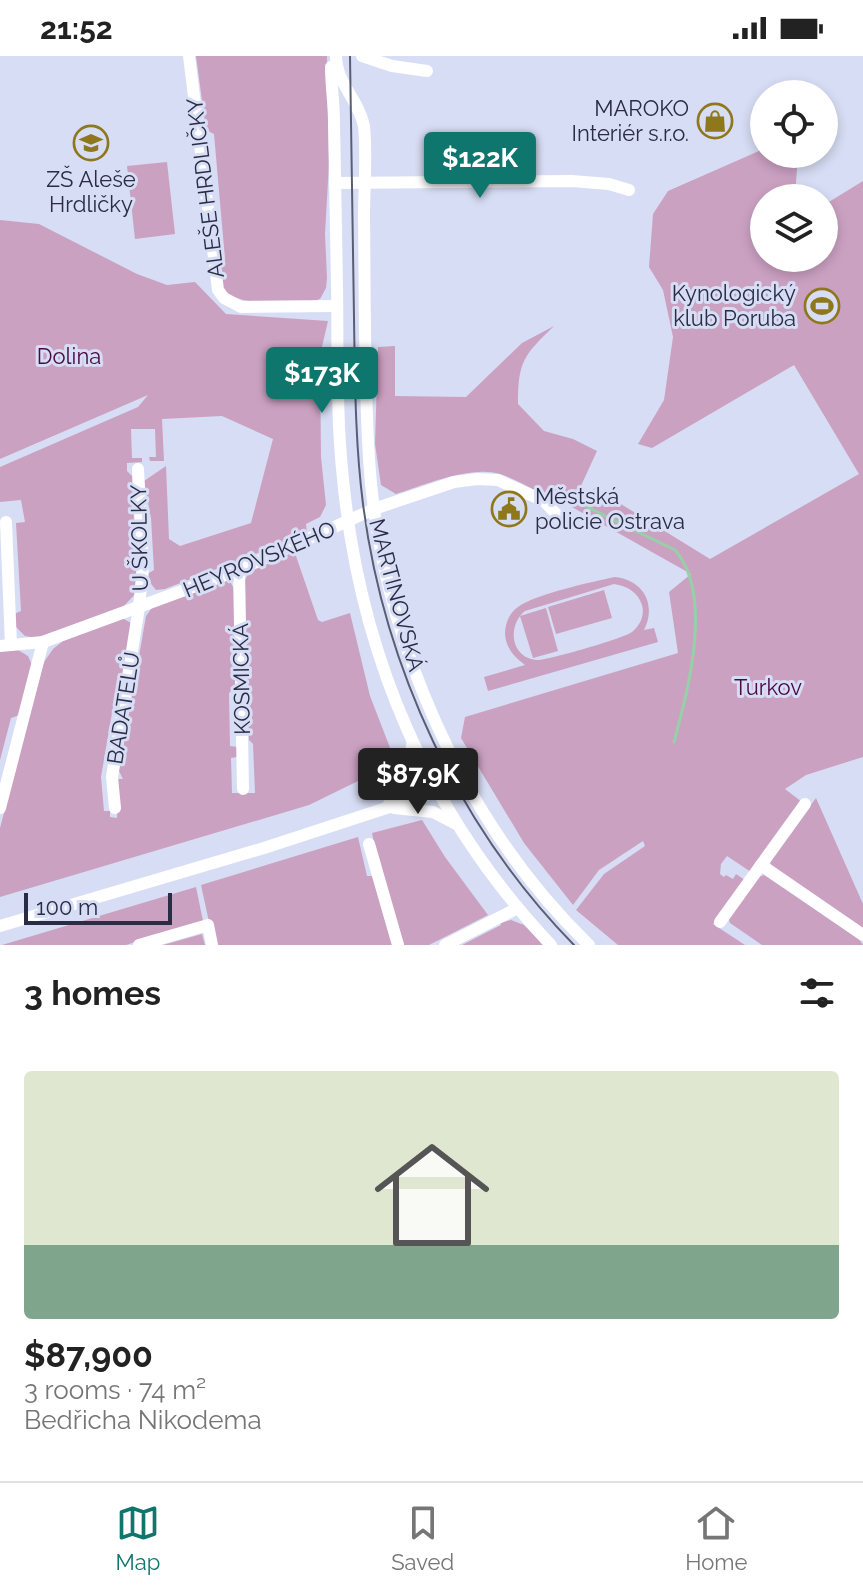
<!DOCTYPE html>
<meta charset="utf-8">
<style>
body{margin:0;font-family:Raleway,sans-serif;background:#f6f6f6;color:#222;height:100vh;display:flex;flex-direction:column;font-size:30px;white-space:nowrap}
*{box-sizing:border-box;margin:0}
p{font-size:26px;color:#767676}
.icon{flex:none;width:44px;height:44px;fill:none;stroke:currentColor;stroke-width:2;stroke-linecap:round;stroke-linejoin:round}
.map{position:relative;height:889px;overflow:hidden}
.sheet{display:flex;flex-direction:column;background:#fff;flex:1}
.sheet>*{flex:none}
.controls{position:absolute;left:750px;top:24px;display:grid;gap:16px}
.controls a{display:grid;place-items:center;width:88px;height:88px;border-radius:50%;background:#fff;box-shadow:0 4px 12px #0003;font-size:40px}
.scale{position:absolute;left:24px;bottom:20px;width:148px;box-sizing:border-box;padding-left:8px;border:4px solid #282d43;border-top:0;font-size:22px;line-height:28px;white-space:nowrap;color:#282d43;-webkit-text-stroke:6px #d7ddf4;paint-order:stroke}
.price{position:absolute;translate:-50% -68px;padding:0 18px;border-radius:8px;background:#0f766e;color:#fff;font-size:26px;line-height:52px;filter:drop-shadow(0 2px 4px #0008)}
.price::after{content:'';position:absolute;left:50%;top:48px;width:24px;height:18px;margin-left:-12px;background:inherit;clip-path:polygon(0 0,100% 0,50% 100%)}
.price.selected{background:#222;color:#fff}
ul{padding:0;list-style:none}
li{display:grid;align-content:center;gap:16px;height:424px;padding:0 24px}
li span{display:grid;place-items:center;height:248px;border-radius:8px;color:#555}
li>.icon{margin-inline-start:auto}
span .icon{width:144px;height:144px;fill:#fffc;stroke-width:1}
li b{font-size:34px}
h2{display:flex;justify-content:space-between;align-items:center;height:96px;padding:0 24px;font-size:34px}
.status{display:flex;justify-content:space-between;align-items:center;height:56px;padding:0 40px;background:#fff;direction:ltr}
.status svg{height:22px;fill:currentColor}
.menu{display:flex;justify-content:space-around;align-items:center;height:112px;border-top:2px solid #e0e0e0;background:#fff;font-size:22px;color:#767676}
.menu a{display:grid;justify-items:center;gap:4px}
.menu .selected{color:#0f766e}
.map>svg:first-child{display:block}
.green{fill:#cba1c2;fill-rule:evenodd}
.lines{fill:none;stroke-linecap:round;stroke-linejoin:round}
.stream{stroke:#97d0a7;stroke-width:3}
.minor{stroke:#fff;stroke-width:12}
.tram{stroke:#595e74;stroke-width:2}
.labels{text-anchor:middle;stroke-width:6;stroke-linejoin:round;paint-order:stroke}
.poi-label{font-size:22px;fill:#282d43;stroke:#d7ddf4;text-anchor:end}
.street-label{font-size:22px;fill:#282d43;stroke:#d7ddf4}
.park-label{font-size:22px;fill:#470a41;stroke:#d7ddf4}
</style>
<div class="status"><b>21:52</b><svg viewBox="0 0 49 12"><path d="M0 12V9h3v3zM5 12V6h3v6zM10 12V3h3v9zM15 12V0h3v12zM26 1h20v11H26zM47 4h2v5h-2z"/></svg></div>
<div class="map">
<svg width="863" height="889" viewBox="0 0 863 889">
<rect width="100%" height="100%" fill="#d7ddf4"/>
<g class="green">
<path d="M196,0h131l2,107 -4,71 2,44 -1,10 -6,11c-18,6 -81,7 -94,-7 -6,-7 -6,-21 -7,-31l6,-2 -11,-125 -8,-4z"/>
<polygon points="754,52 764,62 764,98 798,98 795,142 764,142 764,202 824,202 824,149 863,125 863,701 806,719 785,733 802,746 751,816 727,800 721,808 720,818 724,821 726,819 733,823 736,818 745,824 713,868 745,889 618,889 576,854 604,818 645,790 643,785 599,814 573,849 524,787 461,682 465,661 678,597 669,536 691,518 572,451 595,432 710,503 859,418 794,309 652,392 638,388 664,344 673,281 663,234 649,211 653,158 668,135 759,95"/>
<polygon points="167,106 175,178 135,183 127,110"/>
<polygon points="0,164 39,168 137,218 167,229 195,226 226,258 328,265 320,299 321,401 326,449 320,461 306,468 307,478 165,533 156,534 148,524 149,517 154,514 151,462 144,425 166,410 169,483 180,490 251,467 273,383 222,360 162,363 164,405 150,405 149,401 156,401 155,373 131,373 132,402 142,402 142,406 127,407 127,415 132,420 137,536 123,551 36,582 25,580 14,569 14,558 21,555 16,467 25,466 21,444 0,446 0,411 138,351 148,339 0,403"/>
<path d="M554,270c-30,29 -36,35 -36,78l26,27 29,8 24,12 -17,37 -28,11c-17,-8 -34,-19 -52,-25 -29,-9 -76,11 -104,20l-15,-9 -6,-41 3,-97 17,-1v50l71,1 56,-54z"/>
<polygon points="289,495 296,500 318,564 322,566 350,557 370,640 394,702 397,704 403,702 404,720 395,707 309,749 0,841 0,772 44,606 53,593 63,585 122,562 131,567 124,620 118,622 101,721 104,755 110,755 110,761 117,762 118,723 123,723 119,715 146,560 154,549 229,523 234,533 237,630 229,637 230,690 237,691 237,701 231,702 232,737 255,737 253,688 249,684 244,526 250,514"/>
<path d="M615,521c28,3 42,27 29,53l10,-2 4,14 -170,49 -4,-14 41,-12c-11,-8 -19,-17 -20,-31 0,-10 4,-21 13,-27 15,-12 77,-26 97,-30zM614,528c13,2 24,8 28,21 3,10 -2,21 -10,27 -7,6 -84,28 -94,28 -28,-1 -31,-35 -13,-49z"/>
<polygon points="604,534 612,562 556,578 548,551"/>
<polygon points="546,552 558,595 533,602 520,560"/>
<polygon points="18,594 28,600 32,609 21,654 17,660 11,662 0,704 0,595"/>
<polygon points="816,742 863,848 863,873 771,811 770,805"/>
<polygon points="422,764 445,801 488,859 429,889 404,889 383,827 372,777"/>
<polygon points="358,781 367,820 372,820 394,889 214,889 201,829"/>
<polygon points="764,819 859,883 863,889 762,889 730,867 728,861 758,821"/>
<polygon points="196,831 203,865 126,889 2,889"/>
<polygon points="511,864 524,869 544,889 462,889 501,869 500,867"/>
<polygon points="202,878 205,889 163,889"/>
</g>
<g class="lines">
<path class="stream" d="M583,449l92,45c39,45 13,140 -1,192"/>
<g class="minor">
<polyline points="189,0 218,234 224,242 241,251 337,250"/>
<path d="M336,0c0,27 23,44 28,70 3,30 0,61 0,91 1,80 0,162 5,242 11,176 93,363 220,486"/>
<polyline points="362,0 392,10 427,15"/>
<path d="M331,11c0,18 3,36 3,55 1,54 2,109 3,163 1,64 -1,130 6,194 17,176 85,336 208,466"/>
<polyline points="335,127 572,125 609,128 629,134"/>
<polyline points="6,466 11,589"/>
<polyline points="239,514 243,733"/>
<polyline points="0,590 43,586 239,514 374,453 454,426 477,423 498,424 544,445 560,462"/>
<polyline points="387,751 407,723 412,689"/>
<polyline points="0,752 43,586"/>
<polyline points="115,752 112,721 139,551 143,510 138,413"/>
<polyline points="394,752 433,756 456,768"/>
<polyline points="369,788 398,889"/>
<polyline points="761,809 805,748"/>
<polyline points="720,866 761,809 863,879"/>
<polyline points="0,870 264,792 466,726"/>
<polyline points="139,889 208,869 212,889"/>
<polyline points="445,889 518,852"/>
</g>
<path class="tram" d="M350,0c2,87 2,174 4,261 1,62 1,125 9,187 21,163 96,324 211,441"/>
</g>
<defs>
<g id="shop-ring" transform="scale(1.8)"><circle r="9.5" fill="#d7ddf4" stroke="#8f771c" stroke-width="1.5"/><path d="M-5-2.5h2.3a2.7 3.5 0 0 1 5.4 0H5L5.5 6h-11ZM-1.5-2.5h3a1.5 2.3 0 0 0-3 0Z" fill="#8f771c"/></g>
<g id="school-ring" transform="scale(1.8)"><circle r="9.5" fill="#d7ddf4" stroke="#8f771c" stroke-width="1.5"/><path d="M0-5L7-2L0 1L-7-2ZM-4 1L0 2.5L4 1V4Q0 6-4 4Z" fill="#8f771c"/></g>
<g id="stadium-ring" transform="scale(1.8)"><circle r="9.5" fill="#d7ddf4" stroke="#8f771c" stroke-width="1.5"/><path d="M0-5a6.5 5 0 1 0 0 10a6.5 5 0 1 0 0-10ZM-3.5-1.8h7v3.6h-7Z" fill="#8f771c"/></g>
<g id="civic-ring" transform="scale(1.8)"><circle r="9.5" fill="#d7ddf4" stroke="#8f771c" stroke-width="1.5"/><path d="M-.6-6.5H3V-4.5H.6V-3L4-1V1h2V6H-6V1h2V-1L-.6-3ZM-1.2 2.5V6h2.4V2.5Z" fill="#8f771c"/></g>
</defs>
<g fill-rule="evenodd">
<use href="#shop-ring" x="715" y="65"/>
<use href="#school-ring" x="91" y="87"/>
<use href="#stadium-ring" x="822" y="250"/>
<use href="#civic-ring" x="509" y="453"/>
</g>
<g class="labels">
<g class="poi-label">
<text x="689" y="60">MAROKO<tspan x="689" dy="25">Interiér s.r.o.</tspan></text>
<text x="91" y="131" text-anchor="middle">ZŠ Aleše<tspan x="91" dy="25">Hrdličky</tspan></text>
<text x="796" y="245">Kynologický<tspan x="796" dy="25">klub Poruba</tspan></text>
<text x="535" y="448" text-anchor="start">Městská<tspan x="535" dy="25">policie Ostrava</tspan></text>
</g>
<g class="street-label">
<text transform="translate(205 132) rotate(-97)" y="8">ALEŠE HRDLIČKY</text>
<text transform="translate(139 482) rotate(-91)" y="8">U ŠKOLKY</text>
<text transform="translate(259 503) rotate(-23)" y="8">HEYROVSKÉHO</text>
<text transform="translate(397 539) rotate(75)" y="8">MARTINOVSKÁ</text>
<text transform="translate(241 623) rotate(-91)" y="8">KOSMICKÁ</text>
<text transform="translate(123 652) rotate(-81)" y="8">BADATELŮ</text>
</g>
<g class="park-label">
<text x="69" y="308">Dolina</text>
<text x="768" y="639">Turkov</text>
</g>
</g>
</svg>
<div class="controls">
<a><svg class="icon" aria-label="locate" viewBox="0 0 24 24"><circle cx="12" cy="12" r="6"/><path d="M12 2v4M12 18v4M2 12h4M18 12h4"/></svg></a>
<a><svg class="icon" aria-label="layers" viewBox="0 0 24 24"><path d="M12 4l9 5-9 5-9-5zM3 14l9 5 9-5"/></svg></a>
</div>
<div class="scale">100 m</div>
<b class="price" style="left:480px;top:144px">$122K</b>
<b class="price" style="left:322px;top:359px">$173K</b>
<b class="price selected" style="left:418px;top:760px">$87.9K</b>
</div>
<section class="sheet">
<h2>3 homes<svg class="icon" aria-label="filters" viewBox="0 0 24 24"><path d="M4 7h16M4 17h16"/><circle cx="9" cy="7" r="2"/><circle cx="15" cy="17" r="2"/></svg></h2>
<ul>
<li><span style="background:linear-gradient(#dfe7d0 70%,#7fa58c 0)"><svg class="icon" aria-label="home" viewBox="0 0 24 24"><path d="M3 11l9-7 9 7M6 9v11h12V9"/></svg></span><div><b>$87,900</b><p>3 rooms · 74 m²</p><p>Bedřicha Nikodema</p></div></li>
</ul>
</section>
<nav class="menu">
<a class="selected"><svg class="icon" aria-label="map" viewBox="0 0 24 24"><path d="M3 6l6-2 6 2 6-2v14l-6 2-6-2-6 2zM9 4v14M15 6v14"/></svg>Map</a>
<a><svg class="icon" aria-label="saved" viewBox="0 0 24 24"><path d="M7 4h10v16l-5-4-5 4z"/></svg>Saved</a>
<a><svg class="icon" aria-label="home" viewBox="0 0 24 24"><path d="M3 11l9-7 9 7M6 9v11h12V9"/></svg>Home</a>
</nav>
